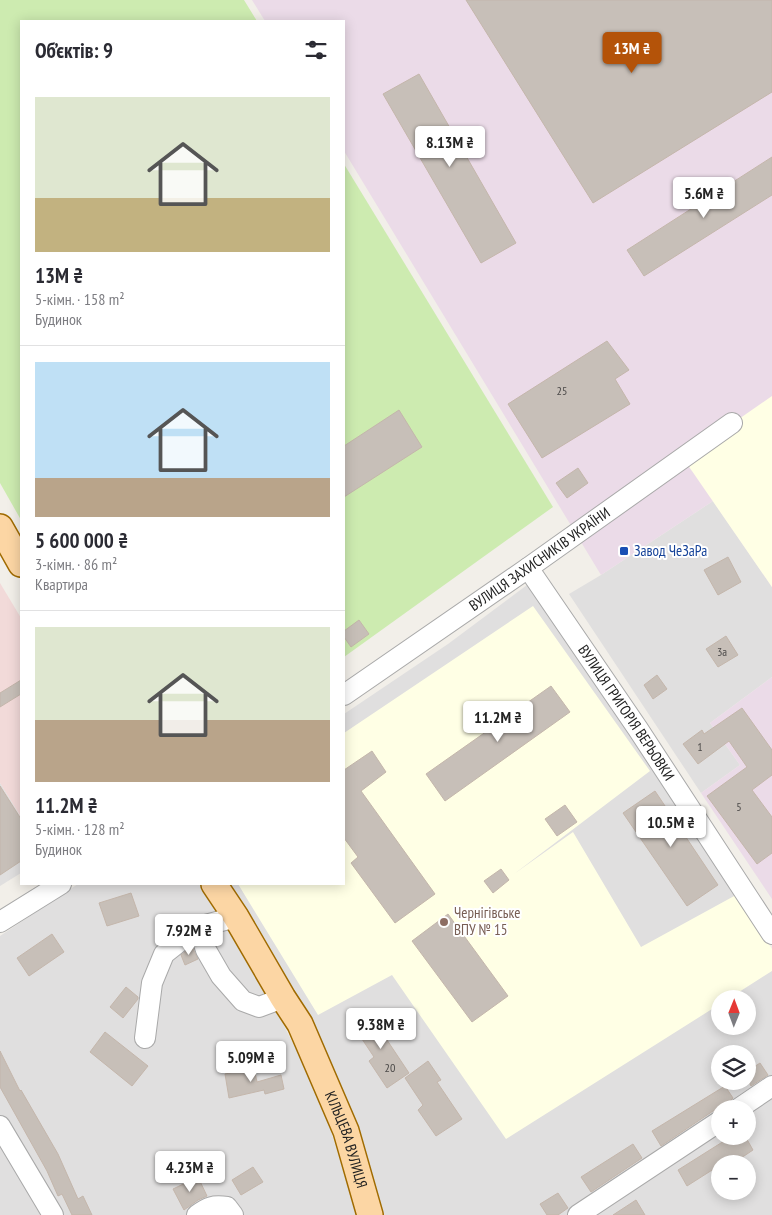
<!DOCTYPE html>
<html lang="uk">
<meta charset="utf-8">
<style>
body{margin:0;font-family:"PT Sans Narrow",sans-serif;background:#f2f2f3;color:#2b2b33;height:100vh;display:flex;flex-direction:column;font-size:19px;white-space:nowrap}
*{box-sizing:border-box;margin:0}
p{font-size:16px;color:#7c7c81}
.icon{flex:none;width:28px;height:28px;fill:none;stroke:currentColor;stroke-width:2;stroke-linecap:round;stroke-linejoin:round}
.map{position:relative;flex:1;overflow:hidden}
.drawer{position:absolute;left:20px;top:20px;width:325px;height:865px;display:flex;flex-direction:column;background:#fff;border-radius:0px;box-shadow:0 2px 12px #0003}
.drawer>*{flex:none}
.needle{width:32px;rotate:1deg}
.buttons{position:absolute;left:711px;top:990px;display:grid;gap:10px}
.buttons a{display:grid;place-items:center;width:45px;height:45px;border-radius:50%;background:#fff;box-shadow:0 2px 12px #0003;font-size:25px}
.price{position:absolute;translate:-50% -42px;padding:0 11px;border-radius:5px;background:#fff;color:#222;font-size:16px;line-height:32px;filter:drop-shadow(0 1px 2px #0008)}
.price::after{content:'';position:absolute;left:50%;top:30px;width:15px;height:11px;margin-left:-8px;background:inherit;clip-path:polygon(0 0,100% 0,50% 100%)}
.price.selected{background:#b45309;color:#fff}
ul{padding:0;list-style:none}
li{display:grid;align-content:center;gap:10px;height:265px;padding:0 15px}
li+li{border-top:1px solid #e1e1e2}
li span{display:grid;place-items:center;height:155px;border-radius:0px;color:#555}
li>.icon{margin-inline-start:auto}
span .icon{width:90px;height:90px;fill:#fffc;stroke-width:1}
li b{font-size:21px}
h2{display:flex;justify-content:space-between;align-items:center;height:60px;padding:0 15px;font-size:21px}
.map>svg:first-child{display:block}
.residential{fill:#e0dfdf;fill-rule:evenodd}
.commercial{fill:#f2dad9}
.industrial{fill:#ebdbe8}
.education{fill:#ffffe5}
.grass{fill:#cdebb0}
.building{fill:#c7bfb8;stroke:#c4b6ab}
.lines{fill:none;stroke-linecap:round;stroke-linejoin:round}
.minor-casing{stroke:#a9a9a9;stroke-width:22}
.major-casing{stroke:#a06b00;stroke-width:28}
.minor{stroke:#fff;stroke-width:20}
.major{stroke:#fcd6a4;stroke-width:25}
.transit-dot{fill:#1a4fb4;stroke:#fff;stroke-width:2}
.education-dot{fill:#8d6e63;stroke:#fff;stroke-width:2}
.labels{text-anchor:middle;stroke-width:4;stroke-linejoin:round;paint-order:stroke}
.number-label{font-size:12px;fill:#4b4948}
.transit-label{font-size:15px;fill:#164399;stroke:#fff;text-anchor:start}
.street-label{font-size:15px;fill:#222;stroke:#fff}
.education-label{font-size:15px;fill:#785e54;stroke:#fff;text-anchor:start}
</style>
<div class="map">
<svg width="772" height="1215" viewBox="0 0 772 1215">
<rect width="100%" height="100%" fill="#f2efe9"/>
<g class="residential">
<polygon points="713,501 772,587 772,677 710,723 740,765 701,793 569,594 601,575"/>
<path d="M531,582l241,369v264h-398l-36,-121 -118,-210h124v-170l104,-70zM720,999h28v27h-28zM720,1054h28v27h-28zM720,1109h28v27h-28zM720,1164h28v27h-28z"/>
<polygon points="0,783 21,817 21,873 0,886"/>
<polygon points="78,884 201,884 265,988 321,1099 357,1215 0,1215 0,936"/>
</g>
<polygon class="commercial" points="0,583 21,618 21,817 0,783"/>
<g class="industrial">
<polygon points="252,0 772,0 772,587 713,501 601,575 344,151 344,21 265,21"/>
<polygon points="772,677 772,899 701,793 740,765 710,723"/>
</g>
<g class="education">
<polygon points="772,396 772,587 683,458"/>
<polygon points="533,606 650,771 514,874 573,832 641,947 736,895 772,949 772,971 728,999 720,999 720,1004 506,1139 392,975 318,1015 238,884 344,884 344,733"/>
</g>
<g class="grass">
<polygon points="0,0 244,0 257,21 21,21 21,520 0,483"/>
<polygon points="344,164 553,507 344,657"/>
</g>
<g class="building">
<polygon points="466,0 772,0 772,92 593,203"/>
<polygon points="419,74 516,243 481,263 383,94"/>
<polygon points="772,157 772,195 644,276 627,250"/>
<polygon points="607,341 629,370 615,379 630,404 542,458 508,404"/>
<polygon points="399,410 422,447 344,497 344,446"/>
<polygon points="578,468 588,483 567,498 556,483"/>
<polygon points="728,557 741,582 718,595 704,570"/>
<polygon points="359,620 369,634 351,647 344,637 344,631"/>
<polygon points="726,636 738,655 718,667 706,649"/>
<polygon points="657,675 667,689 653,699 644,685"/>
<polygon points="21,680 21,694 0,707 0,693"/>
<polygon points="551,686 570,712 445,801 426,774"/>
<polygon points="742,708 772,750 772,775 752,790 772,817 772,853 757,864 707,796 747,767 729,741 698,764 683,744 702,730 704,734"/>
<polygon points="372,751 386,772 361,791 435,894 395,923 351,863 358,857 344,838 344,770"/>
<polygon points="0,786 21,819 21,861 0,875"/>
<polygon points="655,791 718,885 687,906 623,813"/>
<polygon points="565,805 577,822 557,836 545,819"/>
<polygon points="501,869 509,880 493,893 484,881"/>
<polygon points="131,893 139,916 107,926 99,903"/>
<polygon points="448,914 508,996 472,1022 412,941"/>
<polygon points="52,934 64,952 29,976 17,958"/>
<polygon points="192,947 198,959 185,965 181,955"/>
<polygon points="126,987 138,997 138,999 123,1018 110,1007"/>
<polygon points="378,1011 392,1032 385,1037 409,1073 387,1088 369,1061 374,1057 354,1027"/>
<polygon points="105,1032 148,1066 132,1086 90,1052"/>
<polygon points="0,1051 20,1091 21,1090 58,1154 78,1199 83,1196 92,1215 72,1215 62,1194 58,1196 47,1171 0,1087"/>
<polygon points="428,1061 441,1080 437,1082 462,1119 436,1136 418,1110 423,1105 405,1078"/>
<polygon points="760,1063 768,1075 751,1086 748,1080 748,1071"/>
<polygon points="254,1068 257,1082 281,1075 284,1089 265,1094 264,1090 229,1098 225,1074"/>
<polygon points="725,1086 733,1098 727,1104 719,1109 713,1111 661,1146 652,1131"/>
<polygon points="732,1136 745,1136 753,1150 732,1164 720,1164 720,1165 687,1186 678,1170"/>
<polygon points="633,1144 642,1158 591,1192 581,1177"/>
<polygon points="253,1167 263,1182 241,1195 232,1180"/>
<polygon points="198,1177 207,1196 198,1200 184,1210 173,1189"/>
<polygon points="558,1193 568,1208 558,1215 547,1215 540,1204"/>
<polygon points="636,1200 645,1215 613,1215"/>
</g>
<g class="lines">
<g class="minor-casing">
<g id="minor">
<path id="s1" d="M528,568l110,161 134,205"/>
<path id="s2" d="M344,695l184,-127 204,-145"/>
<polyline points="0,922 61,884"/>
<polyline points="198,927 206,950 221,976 243,1001 259,1007 283,998"/>
<polyline points="145,1038 152,983 164,954 198,927 236,917"/>
<polyline points="738,1109 772,1086"/>
<polyline points="0,1126 53,1215"/>
<path d="M197,1215c11,-8 16,-10 30,-8l6,8"/>
<polyline points="578,1215 720,1121"/>
</g>
</g>
<g class="major-casing">
<g id="major">
<polyline points="0,527 21,564"/>
<path id="s3" d="M214,884l22,33 47,81 17,26 46,107 24,84"/>
</g>
</g>
<use href="#minor" class="minor"/>
<use href="#major" class="major"/>
</g>
<rect class="transit-dot" x="619" y="546" width="10" height="10" rx="2.5"/>
<circle class="education-dot" cx="444" cy="922" r="5"/>
<g class="labels">
<g class="number-label">
<text x="562" y="395">25</text>
<text x="722" y="656">3а</text>
<text x="700" y="751">1</text>
<text x="739" y="811">5</text>
<text x="390" y="1072">20</text>
</g>
<g class="transit-label">
<text x="634" y="556">Завод ЧеЗаРа</text>
</g>
<g class="street-label">
<text dy="5" stroke="none"><textPath href="#s2" startOffset="238">ВУЛИЦЯ ЗАХИСНИКІВ УКРАЇНИ</textPath></text>
<text dy="5" stroke="none"><textPath href="#s1" startOffset="175">ВУЛИЦЯ ГРИГОРІЯ ВЕРЬОВКИ</textPath></text>
<text dy="5" stroke="none"><textPath href="#s3" startOffset="289">КІЛЬЦЕВА ВУЛИЦЯ</textPath></text>
</g>
<g class="education-label">
<text x="454" y="918">Чернігівське<tspan x="454" dy="17">ВПУ № 15</tspan></text>
</g>
</g>
</svg>
<div class="buttons">
<a><svg class="needle" viewBox="-14 -14 28 28"><path d="M0-13l5 13h-10z" fill="#e53935"/><path d="M0 13l5-13h-10z" fill="#7c7c81"/></svg></a>
<a><svg class="icon" aria-label="layers" viewBox="0 0 24 24"><path d="M12 4l9 5-9 5-9-5zM3 14l9 5 9-5"/></svg></a>
<a>+</a>
<a>−</a>
</div>
<b class="price selected" style="left:632px;top:74px">13M ₴</b>
<b class="price" style="left:450px;top:168px">8.13M ₴</b>
<b class="price" style="left:704px;top:219px">5.6M ₴</b>
<b class="price" style="left:498px;top:743px">11.2M ₴</b>
<b class="price" style="left:671px;top:848px">10.5M ₴</b>
<b class="price" style="left:189px;top:956px">7.92M ₴</b>
<b class="price" style="left:381px;top:1050px">9.38M ₴</b>
<b class="price" style="left:251px;top:1083px">5.09M ₴</b>
<b class="price" style="left:190px;top:1193px">4.23M ₴</b>
<section class="drawer">
<h2>Об’єктів: 9<svg class="icon" aria-label="filters" viewBox="0 0 24 24"><path d="M4 7h16M4 17h16"/><circle cx="9" cy="7" r="2"/><circle cx="15" cy="17" r="2"/></svg></h2>
<ul>
<li><span style="background:linear-gradient(#dfe7d0 65%,#c2b280 0)"><svg class="icon" aria-label="home" viewBox="0 0 24 24"><path d="M3 11l9-7 9 7M6 9v11h12V9"/></svg></span><div><b>13M ₴</b><p>5-кімн. · 158 m²</p><p>Будинок</p></div></li>
<li><span style="background:linear-gradient(#bfe0f5 75%,#b9a48a 0)"><svg class="icon" aria-label="home" viewBox="0 0 24 24"><path d="M3 11l9-7 9 7M6 9v11h12V9"/></svg></span><div><b>5 600 000 ₴</b><p>3-кімн. · 86 m²</p><p>Квартира</p></div></li>
<li><span style="background:linear-gradient(#dfe7d0 60%,#b9a48a 0)"><svg class="icon" aria-label="home" viewBox="0 0 24 24"><path d="M3 11l9-7 9 7M6 9v11h12V9"/></svg></span><div><b>11.2M ₴</b><p>5-кімн. · 128 m²</p><p>Будинок</p></div></li>
</ul>
</section>
</div>
